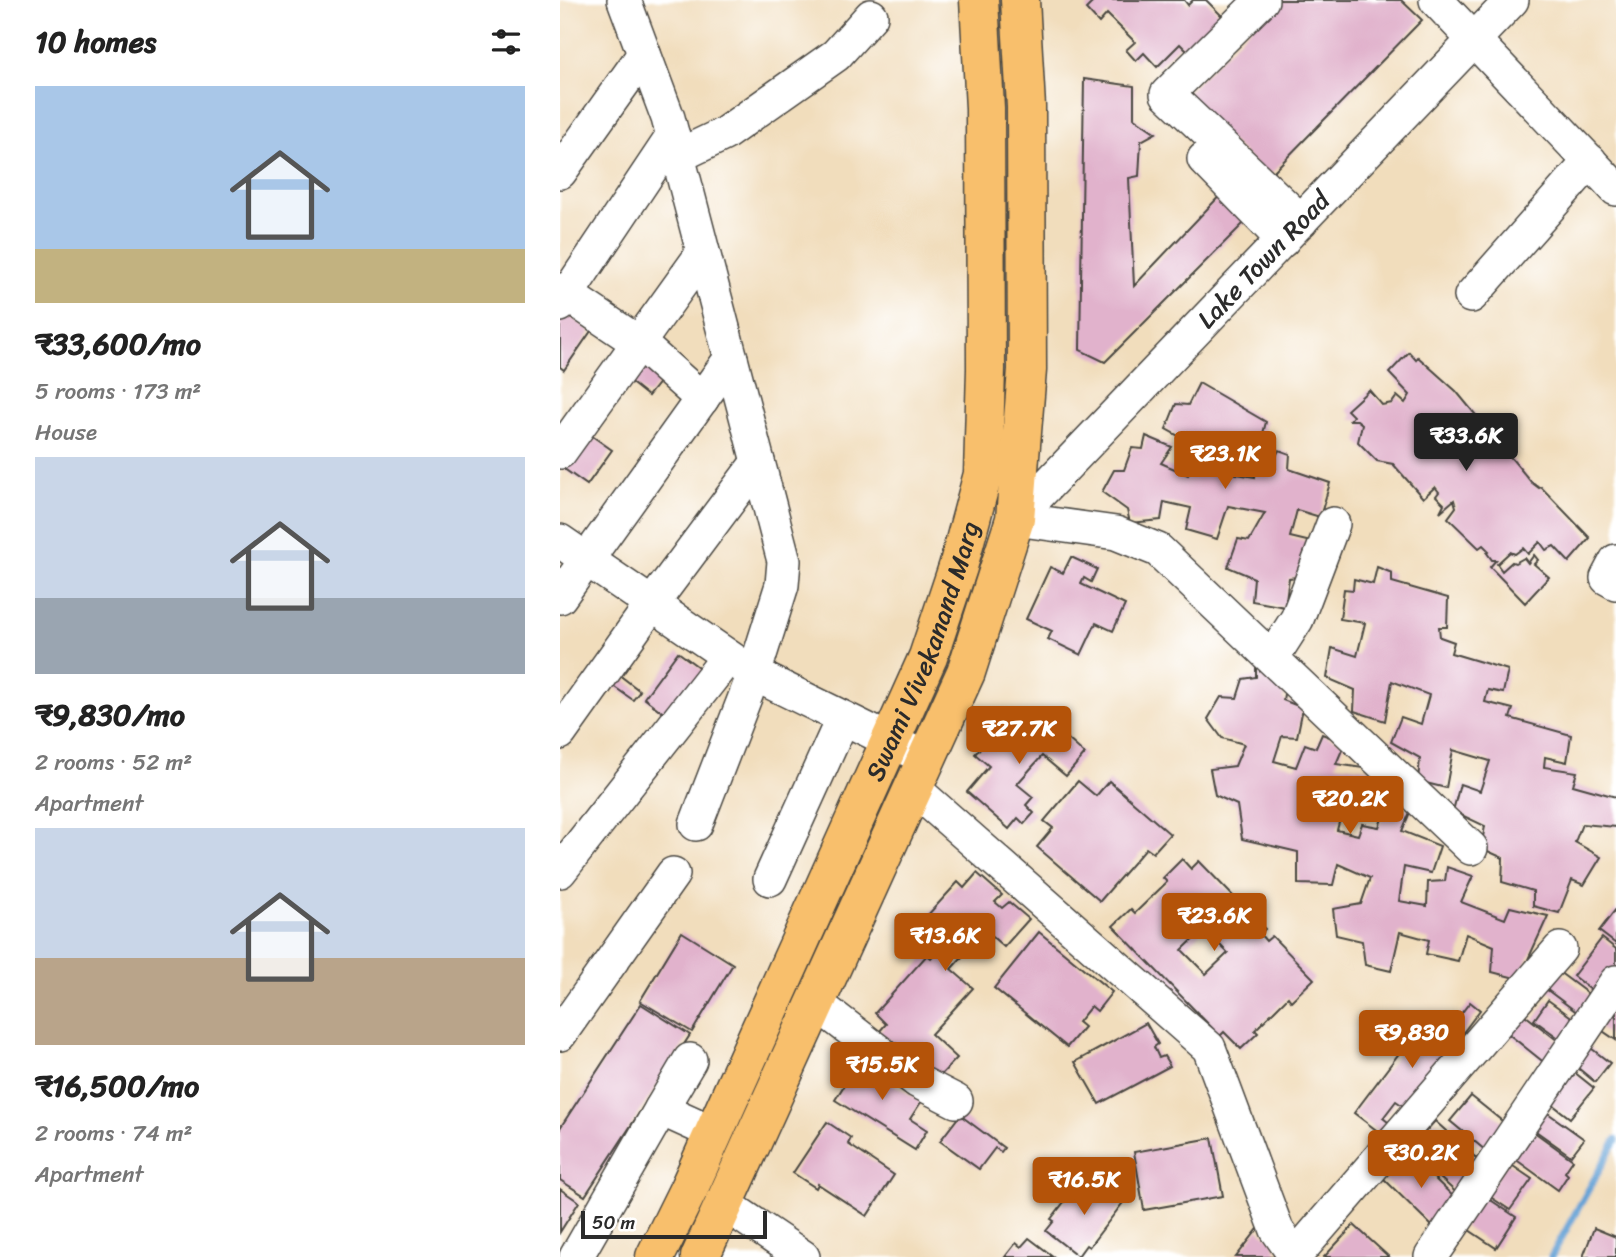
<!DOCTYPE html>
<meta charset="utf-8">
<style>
body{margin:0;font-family:Sriracha,sans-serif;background:#f6f6f6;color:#222;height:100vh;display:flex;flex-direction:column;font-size:26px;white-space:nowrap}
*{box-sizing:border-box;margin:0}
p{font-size:23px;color:#767676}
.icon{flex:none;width:38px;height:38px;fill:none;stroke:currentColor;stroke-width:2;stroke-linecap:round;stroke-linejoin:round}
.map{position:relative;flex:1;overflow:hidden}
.side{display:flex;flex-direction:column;background:#fff;width:560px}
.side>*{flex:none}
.scale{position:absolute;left:21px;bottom:18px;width:186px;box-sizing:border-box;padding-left:7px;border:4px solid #2b2b2b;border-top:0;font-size:19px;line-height:24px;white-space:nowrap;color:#2b2b2b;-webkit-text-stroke:5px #fff;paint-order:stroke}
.price{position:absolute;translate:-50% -60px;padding:0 16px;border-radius:7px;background:#b45309;color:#fff;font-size:23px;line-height:46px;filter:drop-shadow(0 2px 4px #0008)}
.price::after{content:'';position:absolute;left:50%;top:42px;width:21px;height:16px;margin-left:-10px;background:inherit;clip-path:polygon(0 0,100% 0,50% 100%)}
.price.on{background:#222;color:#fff}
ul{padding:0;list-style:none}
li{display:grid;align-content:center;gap:14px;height:371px;padding:0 35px}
li span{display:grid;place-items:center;height:217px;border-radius:0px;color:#555}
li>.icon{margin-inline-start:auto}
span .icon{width:126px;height:126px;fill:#fffc;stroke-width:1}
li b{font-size:30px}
h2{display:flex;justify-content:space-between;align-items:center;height:84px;padding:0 35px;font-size:30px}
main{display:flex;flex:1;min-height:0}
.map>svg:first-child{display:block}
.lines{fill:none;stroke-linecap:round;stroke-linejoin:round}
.stream{stroke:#63a1d5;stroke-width:7}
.building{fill:#e1b2cc;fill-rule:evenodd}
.minor-casing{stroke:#494641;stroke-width:36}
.major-casing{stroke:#494641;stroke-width:41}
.minor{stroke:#fff;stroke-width:33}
.major{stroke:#f8bf6c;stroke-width:38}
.labels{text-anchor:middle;stroke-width:6;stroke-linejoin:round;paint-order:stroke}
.street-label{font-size:26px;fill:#2b2b2b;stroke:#fff}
</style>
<main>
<section class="side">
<h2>10 homes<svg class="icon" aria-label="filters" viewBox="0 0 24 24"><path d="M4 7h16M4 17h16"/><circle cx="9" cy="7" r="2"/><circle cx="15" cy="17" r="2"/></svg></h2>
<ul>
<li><span style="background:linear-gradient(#a9c7e8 75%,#c2b280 0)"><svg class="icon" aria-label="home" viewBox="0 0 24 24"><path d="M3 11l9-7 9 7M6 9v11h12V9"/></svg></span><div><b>₹33,600/mo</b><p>5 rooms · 173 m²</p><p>House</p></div></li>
<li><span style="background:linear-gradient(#c9d6e8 65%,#9aa5b1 0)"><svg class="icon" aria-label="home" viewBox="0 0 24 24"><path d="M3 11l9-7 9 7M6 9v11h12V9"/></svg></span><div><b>₹9,830/mo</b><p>2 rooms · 52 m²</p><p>Apartment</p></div></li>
<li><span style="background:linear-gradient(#c9d6e8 60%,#b9a48a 0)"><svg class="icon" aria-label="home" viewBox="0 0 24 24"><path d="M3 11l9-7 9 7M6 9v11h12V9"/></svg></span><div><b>₹16,500/mo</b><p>2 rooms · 74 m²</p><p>Apartment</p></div></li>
</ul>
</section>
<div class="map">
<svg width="1056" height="1257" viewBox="0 0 1056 1257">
<rect width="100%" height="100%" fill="#fff"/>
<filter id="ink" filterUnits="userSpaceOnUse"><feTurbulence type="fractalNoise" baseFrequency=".0143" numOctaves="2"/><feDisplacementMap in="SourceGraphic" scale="14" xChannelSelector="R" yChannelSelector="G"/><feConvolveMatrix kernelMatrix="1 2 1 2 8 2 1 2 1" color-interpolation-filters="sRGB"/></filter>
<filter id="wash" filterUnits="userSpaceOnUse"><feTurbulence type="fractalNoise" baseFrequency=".00686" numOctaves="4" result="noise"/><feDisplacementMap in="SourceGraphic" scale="28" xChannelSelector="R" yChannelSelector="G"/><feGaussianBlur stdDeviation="1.57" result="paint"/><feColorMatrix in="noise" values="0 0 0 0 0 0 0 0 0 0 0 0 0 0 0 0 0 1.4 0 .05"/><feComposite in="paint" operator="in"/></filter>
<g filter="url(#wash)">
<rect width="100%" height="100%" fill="#f1ddbc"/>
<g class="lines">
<polyline class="stream" points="991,1257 1056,1140"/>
</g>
<g id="blocks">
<g class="building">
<polygon points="530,0 624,0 628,5 633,0 646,0 667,21 632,56 620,44 597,67 584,53 576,61 566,50 575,42 547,14 539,23 526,9 532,3"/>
<polygon points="718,0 841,0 862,20 708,177 624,96"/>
<polygon points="524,79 574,86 574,118 596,133 581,141 579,176 569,178 574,286 668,187 693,214 545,362 520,350"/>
<polygon points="4,312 31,331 4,370 0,367 0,318"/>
<polygon points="849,352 856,360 858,357 896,391 971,482 979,488 981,487 1030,538 1009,562 994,546 986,550 980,542 968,554 963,548 955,554 950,552 937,564 942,571 952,562 955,563 964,558 968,563 974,555 978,560 974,564 989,577 965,603 930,567 936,560 932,560 927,553 929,551 923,545 919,548 888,518 896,507 894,500 880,512 884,504 876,496 879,492 875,487 863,498 833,464 817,461 798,442 802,424 797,420 790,420 793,416 787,410 809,390 822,405 832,403 837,396 845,403 850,395 829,373"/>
<polygon points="78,357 104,376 88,396 63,376"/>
<polygon points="639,383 706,422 700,445 671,436 665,472 695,477 698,454 715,458 719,450 730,454 729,469 770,483 760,517 737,510 730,537 751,542 745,576 729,578 725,607 692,601 694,578 668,567 678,539 689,541 705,513 668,506 657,539 626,530 631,508 604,502 601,520 570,523 567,510 542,492 554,470 564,470 572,448 583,449 586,436 612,447 601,463 628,475 640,448 606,429 616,404 628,405"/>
<polygon points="25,431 52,450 27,485 0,466"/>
<polygon points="511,557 537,569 531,582 524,578 521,584 565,605 553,631 536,623 521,655 488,639 492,631 466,619 490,567 503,573"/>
<polygon points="817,567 832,573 832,582 888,598 887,627 879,627 880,637 894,642 891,653 948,670 943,693 928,690 925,702 953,709 950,718 1011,735 1007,762 985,757 984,767 1017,772 1013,785 1056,797 1056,827 1022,824 1015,842 1041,857 1024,885 1012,880 999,913 973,906 973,891 942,882 943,858 921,848 925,826 893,811 900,784 920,791 930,761 893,750 886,788 858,781 860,758 831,742 841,717 861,724 869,695 832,681 825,721 794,711 795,690 767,678 772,648 797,656 805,623 780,619 784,589 793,590 794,579 813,584"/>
<polygon points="118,652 145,672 110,718 84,698"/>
<polygon points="696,664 727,676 723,700 743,708 737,737 722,736 714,761 736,767 745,744 756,748 762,734 785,743 776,764 823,771 813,810 784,804 777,830 798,835 802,824 819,827 827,804 851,810 842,831 880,846 871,873 844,867 839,901 867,906 868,882 885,881 887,867 913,876 901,902 945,919 950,907 988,916 959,979 932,972 934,946 906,934 898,961 866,954 869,940 840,932 831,971 805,965 802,941 776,935 773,909 801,904 810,878 778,864 773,885 738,884 738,852 682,839 677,805 655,795 650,769 675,766 684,744 662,738 648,719 661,697 677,698 683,679 696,677"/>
<polygon points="54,671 80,691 73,700 46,681"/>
<polygon points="450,714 469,730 481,715 525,754 506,776 482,756 457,784 473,797 466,805 474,813 464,824 458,818 449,829 407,792 429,766 415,754"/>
<polygon points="518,781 536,796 549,781 610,834 593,853 586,848 540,901 477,847 493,828 484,821"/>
<path d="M622,859l9,10 8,-8 66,68 -5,5 6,7 6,-5 42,43 -23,22 -3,-4 -33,33 3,3 -17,16 -17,-17 -4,4 -107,-110 18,-17 4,4 32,-31 -4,-4zM644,929l24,24 -22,21 -24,-24z"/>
<polygon points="417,873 442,895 435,902 442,908 449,902 469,919 444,947 426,931 391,969 413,988 371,1034 397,1058 374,1082 319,1032 326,1024 315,1013 367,955 371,958 389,937 366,917 398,882 404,888"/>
<polygon points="1056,909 1056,944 1039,931"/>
<polygon points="122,932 173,964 132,1032 80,1001"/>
<polygon points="479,932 552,992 537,1011 531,1006 518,1022 524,1027 507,1047 434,988"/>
<polygon points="1042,938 1056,949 1056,976 1040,997 1013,976"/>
<polygon points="999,972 1039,1002 1026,1019 986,989"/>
<polygon points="988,1000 1021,1024 1007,1044 974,1020"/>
<polygon points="910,1002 920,1010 846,1108 836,1101 823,1118 833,1126 824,1136 794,1113 865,1019 885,1035"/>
<polygon points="81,1004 130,1035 25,1196 0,1180 0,1128"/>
<polygon points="1056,1006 1056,1040 1037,1027"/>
<polygon points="961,1012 1007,1048 991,1068 946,1032"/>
<polygon points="586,1023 598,1044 594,1047 599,1058 604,1056 610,1066 539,1104 515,1062"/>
<polygon points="1027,1045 1050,1063 1035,1082 1012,1063"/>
<polygon points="303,1055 336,1076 332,1083 361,1102 350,1119 367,1130 355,1150 275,1100"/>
<polygon points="1009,1068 1034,1088 1010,1118 984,1098"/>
<polygon points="911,1096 952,1129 931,1155 890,1121"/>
<polygon points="978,1106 1024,1139 1011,1156 966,1124"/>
<polygon points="400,1115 444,1148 441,1152 435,1148 419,1169 380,1141"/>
<polygon points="875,1121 925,1166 899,1195 849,1150"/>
<polygon points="267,1122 291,1138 288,1144 334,1175 307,1216 258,1184 256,1188 233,1173"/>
<polygon points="970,1129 1013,1160 1005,1172 1008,1175 998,1190 951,1156"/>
<polygon points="652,1138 663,1196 584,1210 574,1152"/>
<polygon points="848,1153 898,1201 873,1227 823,1178"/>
<polygon points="947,1162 972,1179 950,1210 926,1194"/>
<polygon points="521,1180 540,1194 546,1186 565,1200 529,1247 526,1245 518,1256 486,1231 494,1221 491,1219"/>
<polygon points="0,1189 19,1202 0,1232"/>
<polygon points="923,1195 956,1217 936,1248 903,1226"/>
<polygon points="794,1225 829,1257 764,1257"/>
<polygon points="1034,1228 1056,1237 1056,1257 1023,1257"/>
<polygon points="698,1229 714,1241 717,1257 676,1257"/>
<polygon points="469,1238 494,1257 445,1257 456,1243 461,1247"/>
</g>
</g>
</g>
<g filter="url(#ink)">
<use href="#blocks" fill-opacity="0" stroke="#494641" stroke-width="2"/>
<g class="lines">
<g class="minor-casing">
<g id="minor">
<polyline points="64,0 108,118 224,561 222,585 194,674 136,824"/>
<polyline points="702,0 607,94 741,221"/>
<polyline points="876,0 1056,189"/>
<polyline points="118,156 164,134 276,55 311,16"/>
<polyline points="644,159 723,240"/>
<polyline points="0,172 84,54"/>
<polyline points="0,290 79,343 142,399"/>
<polyline points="911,296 1030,161"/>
<polyline points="0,305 113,136"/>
<polyline points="0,452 143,253"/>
<path id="s1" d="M455,519l497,-519"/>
<polyline points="455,519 556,533 598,550 911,848"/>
<polyline points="0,541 194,674 355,753"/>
<polyline points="1056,561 1047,578 1056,583"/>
<polyline points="0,597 171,358"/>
<polyline points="712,658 737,619 773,524"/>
<polyline points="0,733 92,604 198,462"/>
<polyline points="353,788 649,1048 717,1230 736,1257"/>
<polyline points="0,871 168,657"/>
<polyline points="210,879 283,718"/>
<polyline points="257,1004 357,1081 396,1101"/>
<polyline points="0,1034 113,874"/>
<polyline points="101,1109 130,1060"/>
<polyline points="166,1205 243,1257"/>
<polyline points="735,1256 1000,949"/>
<polyline points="16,1257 101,1109 154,1133"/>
<polyline points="871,1257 1056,982"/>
</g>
</g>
<g class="major-casing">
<g id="major">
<path id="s2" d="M95,1257l34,-69 239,-531 30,-90 25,-93 3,-105 -1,-261 -6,-108"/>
<polyline points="140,1257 406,672 455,519 467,370 466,107 460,0"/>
</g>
</g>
<use href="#minor" class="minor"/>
<use href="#major" class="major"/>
</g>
</g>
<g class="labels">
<g class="street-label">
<text dy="9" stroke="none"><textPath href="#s1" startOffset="359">Lake Town Road</textPath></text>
<text dy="9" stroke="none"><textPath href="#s2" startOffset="663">Swami Vivekanand Marg</textPath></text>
</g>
</g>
</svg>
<div class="scale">50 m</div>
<b class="price on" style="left:906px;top:473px">₹33.6K</b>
<b class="price" style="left:665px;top:491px">₹23.1K</b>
<b class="price" style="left:459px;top:766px">₹27.7K</b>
<b class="price" style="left:790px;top:836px">₹20.2K</b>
<b class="price" style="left:654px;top:953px">₹23.6K</b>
<b class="price" style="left:385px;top:973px">₹13.6K</b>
<b class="price" style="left:852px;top:1070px">₹9,830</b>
<b class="price" style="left:322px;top:1102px">₹15.5K</b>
<b class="price" style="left:861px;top:1190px">₹30.2K</b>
<b class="price" style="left:524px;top:1217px">₹16.5K</b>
</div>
</main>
